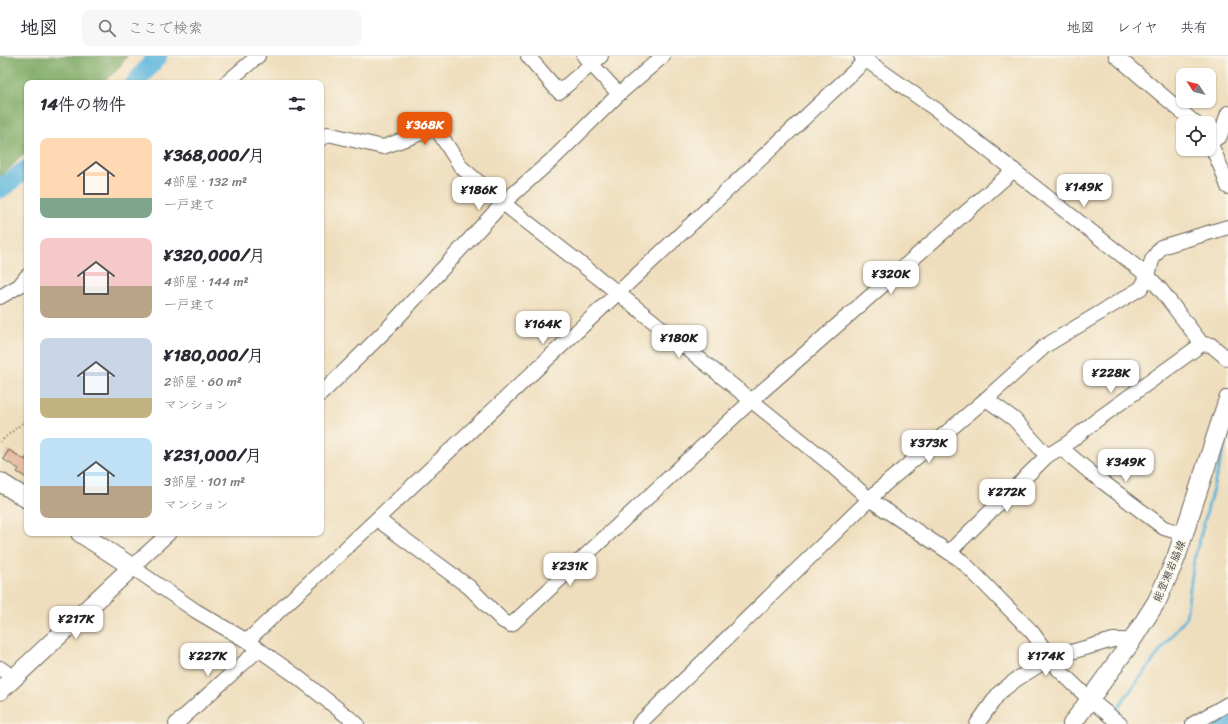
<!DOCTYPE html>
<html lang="ja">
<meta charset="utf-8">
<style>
body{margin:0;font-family:Sriracha,"Klee One",sans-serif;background:#f7f7f7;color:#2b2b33;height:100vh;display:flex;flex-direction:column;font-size:15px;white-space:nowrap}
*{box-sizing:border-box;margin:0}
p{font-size:13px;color:#7c7c81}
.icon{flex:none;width:22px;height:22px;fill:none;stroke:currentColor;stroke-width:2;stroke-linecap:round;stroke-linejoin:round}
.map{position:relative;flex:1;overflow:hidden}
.details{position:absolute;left:24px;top:24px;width:300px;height:456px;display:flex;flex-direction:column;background:#fff;border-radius:8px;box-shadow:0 1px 3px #0004}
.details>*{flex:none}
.needle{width:26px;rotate:306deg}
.fabs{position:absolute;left:1176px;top:12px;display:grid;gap:8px}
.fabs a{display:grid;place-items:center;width:40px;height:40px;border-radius:8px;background:#fff;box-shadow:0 1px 3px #0004;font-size:20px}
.price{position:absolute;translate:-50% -34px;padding:0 9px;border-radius:8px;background:#fff;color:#222;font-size:13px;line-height:26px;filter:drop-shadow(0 1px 2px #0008)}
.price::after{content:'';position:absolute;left:50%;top:24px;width:12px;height:9px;margin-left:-6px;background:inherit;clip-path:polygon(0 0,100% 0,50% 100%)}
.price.active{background:#ea580c;color:#fff}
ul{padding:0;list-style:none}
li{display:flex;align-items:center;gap:12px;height:100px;padding:0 16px}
li span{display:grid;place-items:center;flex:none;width:112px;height:80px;border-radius:8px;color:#555}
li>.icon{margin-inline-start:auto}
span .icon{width:48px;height:48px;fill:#fffc;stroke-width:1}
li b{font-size:17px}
h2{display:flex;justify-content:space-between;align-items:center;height:48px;padding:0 16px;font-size:17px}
header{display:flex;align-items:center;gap:24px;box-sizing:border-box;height:56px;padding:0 20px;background:#fff;border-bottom:1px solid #e1e1e2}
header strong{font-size:19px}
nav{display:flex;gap:22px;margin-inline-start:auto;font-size:14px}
.search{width:280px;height:36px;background:#f7f7f7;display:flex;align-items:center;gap:10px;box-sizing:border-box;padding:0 14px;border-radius:8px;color:#7c7c81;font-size:15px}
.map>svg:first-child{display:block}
.forest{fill:#7aa861;stroke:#4b623e}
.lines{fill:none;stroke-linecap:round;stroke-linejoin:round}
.stream{stroke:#5fb6dc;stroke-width:3}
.river{stroke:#5fb6dc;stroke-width:19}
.building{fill:#e2ad8d}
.minor-casing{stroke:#666054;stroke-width:16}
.major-casing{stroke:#666054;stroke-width:20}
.path{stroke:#666054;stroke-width:2;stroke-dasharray:1 3;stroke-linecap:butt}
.minor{stroke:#fff;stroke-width:14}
.major{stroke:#fff;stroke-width:18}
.labels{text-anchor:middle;stroke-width:4;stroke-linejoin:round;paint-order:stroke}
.street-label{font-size:11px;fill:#1c1c1c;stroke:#fbf7ec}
</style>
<header>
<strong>地図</strong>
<div class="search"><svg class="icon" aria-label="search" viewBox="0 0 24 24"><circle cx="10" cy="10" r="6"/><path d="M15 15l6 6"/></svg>ここで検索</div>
<nav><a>地図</a><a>レイヤ</a><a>共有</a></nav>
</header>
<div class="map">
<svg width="1228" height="668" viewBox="0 0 1228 668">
<rect width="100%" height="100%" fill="#fbf7ec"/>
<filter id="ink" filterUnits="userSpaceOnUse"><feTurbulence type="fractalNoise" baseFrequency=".025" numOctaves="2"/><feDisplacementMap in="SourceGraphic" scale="8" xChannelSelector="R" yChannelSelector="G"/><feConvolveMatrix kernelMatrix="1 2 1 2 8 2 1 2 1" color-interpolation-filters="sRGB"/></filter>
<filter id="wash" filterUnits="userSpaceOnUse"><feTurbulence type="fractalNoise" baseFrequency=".012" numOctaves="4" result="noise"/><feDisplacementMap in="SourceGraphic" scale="16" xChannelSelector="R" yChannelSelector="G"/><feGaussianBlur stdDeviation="0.9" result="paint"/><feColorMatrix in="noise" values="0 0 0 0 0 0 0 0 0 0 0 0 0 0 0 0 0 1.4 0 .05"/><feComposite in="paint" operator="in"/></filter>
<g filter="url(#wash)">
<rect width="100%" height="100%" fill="#efdebd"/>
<polygon class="forest" points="0,0 127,0 118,13 102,27 27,27 27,95 0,122"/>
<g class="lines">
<polyline class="stream" points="1115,658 1121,647 1186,561 1194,504 1227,380 1228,379"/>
<g class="river">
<polyline points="135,27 158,0"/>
<polyline points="0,133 27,113"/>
<polyline points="1223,668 1228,665"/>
</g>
</g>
<g id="blocks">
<polygon class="building" points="9,394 25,404 27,400 27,422 17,416 19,413 3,403"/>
</g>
</g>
<g filter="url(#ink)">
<use href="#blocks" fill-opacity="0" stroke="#666054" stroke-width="1"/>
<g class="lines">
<g class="minor-casing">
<g id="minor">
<polyline points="528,0 559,36 601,0"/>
<polyline points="584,0 619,38"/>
<polyline points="1116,0 1195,67"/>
<polyline points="866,4 938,55 1148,220 1161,234 1202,288"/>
<polyline points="226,27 258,0"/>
<polyline points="321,83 328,78 383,91 436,72 461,111 503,147 618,237 829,407 869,443 962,505 1032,576 1059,614 1085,639"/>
<polyline points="1209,84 1222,114 1228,131"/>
<polyline points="1211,86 1220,80 1228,57"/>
<polyline points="0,241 19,230 27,220"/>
<polyline points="321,338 388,272 503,147 554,102 619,38 663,0"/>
<polyline points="986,343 1014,363 1047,400 1068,387 1098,363 1202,288 1211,289 1228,303"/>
<polyline points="1061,392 1091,417 1164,472 1184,478"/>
<polyline points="377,463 469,531 503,565 511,569 751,345 1014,114"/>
<polyline points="169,477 132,511 196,555 247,585 295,619 357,668"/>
<polyline points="949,496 1047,400"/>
<polyline points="247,585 866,4 861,0"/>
<polyline points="0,612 14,622"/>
<polyline points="1098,650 1120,668"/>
<polyline points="176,668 259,593"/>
<polyline points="639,668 884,429 986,343 1045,290 1141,232 1148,220 1152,204 1161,191 1228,171"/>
<polyline points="977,668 999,637 1017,623 1050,602 1113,584 1124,584 1129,589"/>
<polyline points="1193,668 1228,648"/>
</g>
</g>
<g class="major-casing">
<g id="major">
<polyline points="0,426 27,443"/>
<polyline points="0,635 132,511 80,477"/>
<polyline points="1072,668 1129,589 1157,545 1176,502 1228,343"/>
</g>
</g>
<polyline class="path" points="0,386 27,363"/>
<use href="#minor" class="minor"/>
<use href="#major" class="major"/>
</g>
</g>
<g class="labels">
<g class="street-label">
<text transform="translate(1169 515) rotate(-67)" y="4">能登瀬岩脇線</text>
</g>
</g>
</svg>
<div class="fabs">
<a><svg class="needle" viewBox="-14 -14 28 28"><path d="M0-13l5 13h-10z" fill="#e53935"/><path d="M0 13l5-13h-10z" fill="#7c7c81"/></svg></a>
<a><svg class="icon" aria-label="locate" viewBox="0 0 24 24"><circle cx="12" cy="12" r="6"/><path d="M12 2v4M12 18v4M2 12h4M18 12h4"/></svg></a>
</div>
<b class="price active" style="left:425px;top:90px">¥368K</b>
<b class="price" style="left:1084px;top:152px">¥149K</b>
<b class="price" style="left:479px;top:155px">¥186K</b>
<b class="price" style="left:891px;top:239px">¥320K</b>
<b class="price" style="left:543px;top:289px">¥164K</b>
<b class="price" style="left:679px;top:303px">¥180K</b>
<b class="price" style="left:1111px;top:338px">¥228K</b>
<b class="price" style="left:929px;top:408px">¥373K</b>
<b class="price" style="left:1126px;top:427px">¥349K</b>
<b class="price" style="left:1007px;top:457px">¥272K</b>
<b class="price" style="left:570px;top:531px">¥231K</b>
<b class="price" style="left:76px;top:584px">¥217K</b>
<b class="price" style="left:208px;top:621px">¥227K</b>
<b class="price" style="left:1046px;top:621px">¥174K</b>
<section class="details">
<h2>14件の物件<svg class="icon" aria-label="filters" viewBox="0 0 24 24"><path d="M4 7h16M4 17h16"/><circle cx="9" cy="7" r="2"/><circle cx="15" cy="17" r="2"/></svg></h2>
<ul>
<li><span style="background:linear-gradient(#ffd9b3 75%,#7fa58c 0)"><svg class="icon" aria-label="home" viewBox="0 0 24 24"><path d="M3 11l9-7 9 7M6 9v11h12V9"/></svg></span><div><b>¥368,000/月</b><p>4部屋 · 132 m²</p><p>一戸建て</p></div></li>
<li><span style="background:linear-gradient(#f6c9c9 60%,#b9a48a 0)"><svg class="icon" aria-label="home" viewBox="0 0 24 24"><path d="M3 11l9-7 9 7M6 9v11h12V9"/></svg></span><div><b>¥320,000/月</b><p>4部屋 · 144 m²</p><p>一戸建て</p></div></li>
<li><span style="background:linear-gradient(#c9d6e8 75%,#c2b280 0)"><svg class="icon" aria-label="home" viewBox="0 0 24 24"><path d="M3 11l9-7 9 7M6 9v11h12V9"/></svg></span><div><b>¥180,000/月</b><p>2部屋 · 60 m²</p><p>マンション</p></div></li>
<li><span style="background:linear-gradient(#bfe0f5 60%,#b9a48a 0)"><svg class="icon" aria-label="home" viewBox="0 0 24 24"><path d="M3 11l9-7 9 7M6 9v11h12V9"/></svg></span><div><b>¥231,000/月</b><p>3部屋 · 101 m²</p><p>マンション</p></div></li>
</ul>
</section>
</div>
